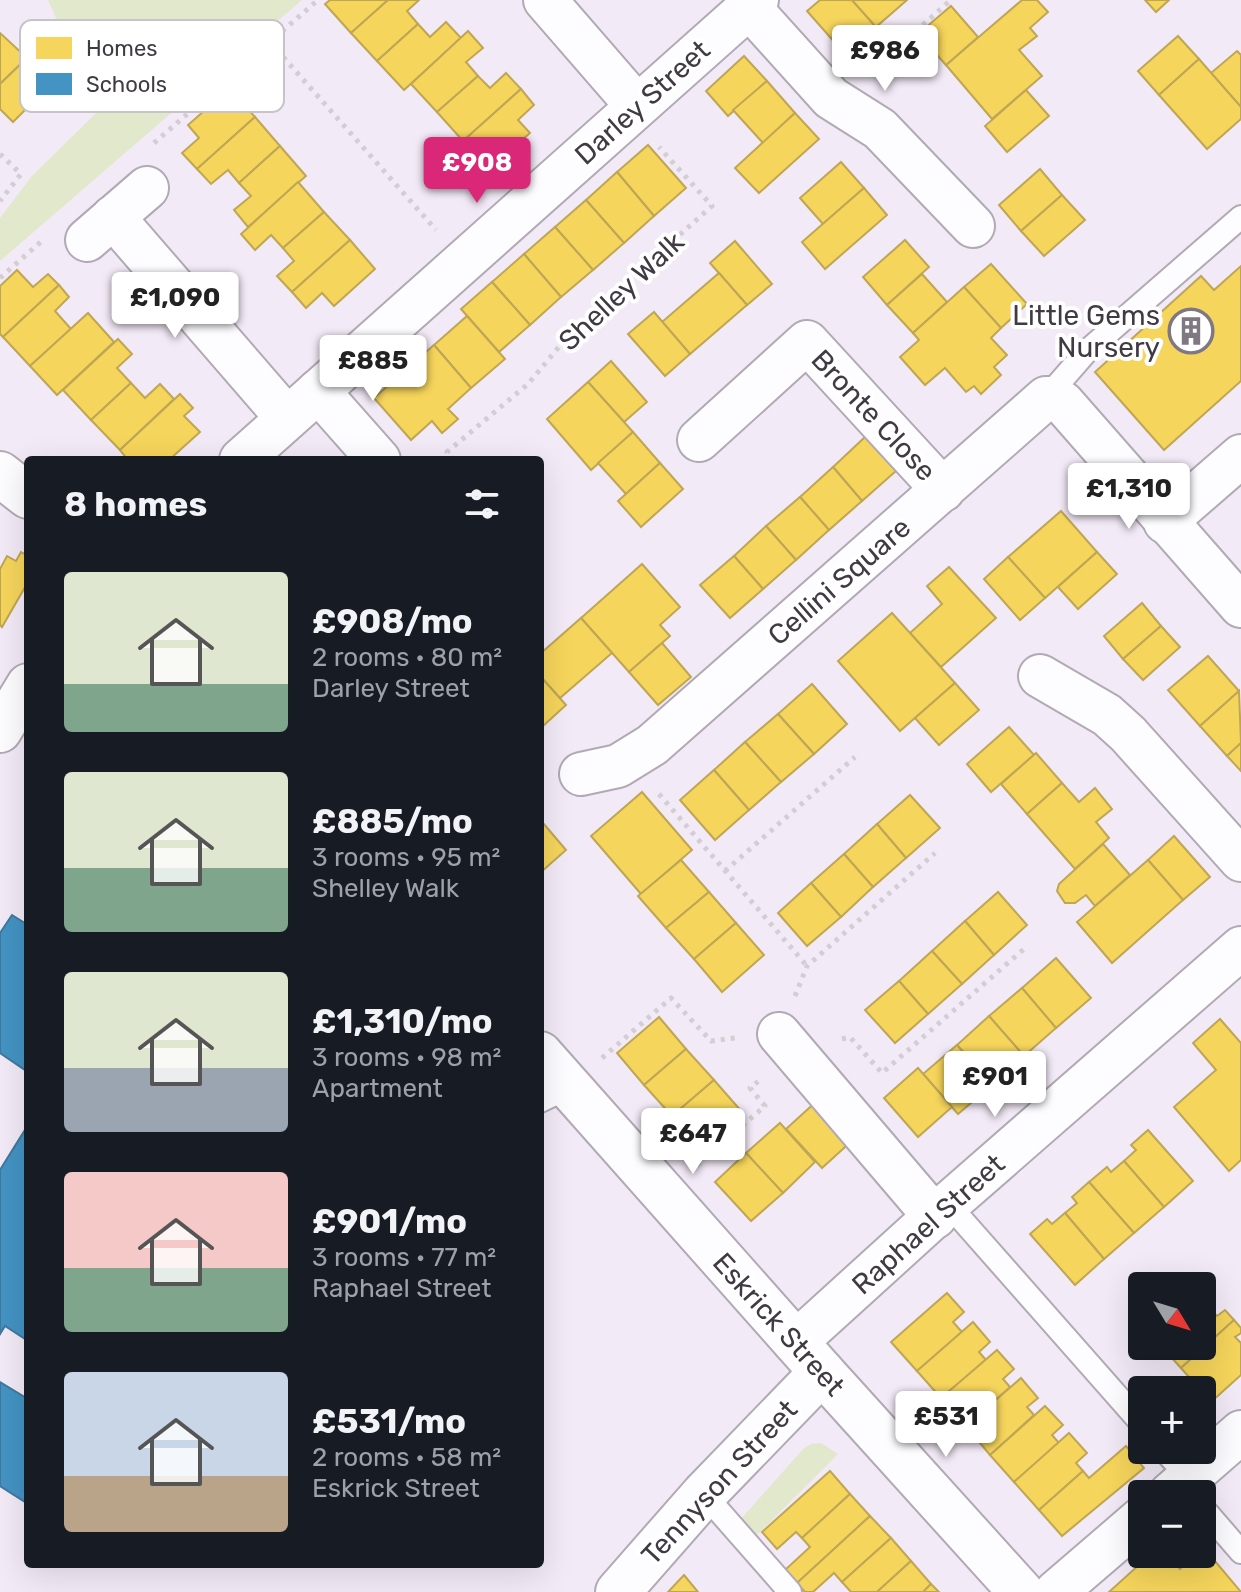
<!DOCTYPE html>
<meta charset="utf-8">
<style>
body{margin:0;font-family:Rubik,sans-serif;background:#242831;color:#f1f3f6;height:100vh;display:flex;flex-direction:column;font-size:30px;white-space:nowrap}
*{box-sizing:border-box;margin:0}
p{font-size:26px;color:#9ea1a6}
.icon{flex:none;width:44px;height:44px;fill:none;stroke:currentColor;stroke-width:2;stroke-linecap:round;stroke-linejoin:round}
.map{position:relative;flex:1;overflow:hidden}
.panel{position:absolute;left:24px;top:456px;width:520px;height:1112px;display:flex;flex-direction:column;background:#171b24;border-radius:8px;box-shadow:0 8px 32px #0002}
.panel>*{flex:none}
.needle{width:52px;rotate:128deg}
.controls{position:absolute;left:1128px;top:1272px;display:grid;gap:16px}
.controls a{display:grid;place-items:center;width:88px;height:88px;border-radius:8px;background:#171b24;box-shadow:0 8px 32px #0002;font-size:40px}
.price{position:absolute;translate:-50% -68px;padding:0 18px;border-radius:8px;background:#fff;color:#222;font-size:26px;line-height:52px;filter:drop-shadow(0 2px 4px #0008)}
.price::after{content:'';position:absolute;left:50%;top:48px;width:24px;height:18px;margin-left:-12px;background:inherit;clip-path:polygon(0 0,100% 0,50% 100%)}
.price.on{background:#db2777;color:#fff}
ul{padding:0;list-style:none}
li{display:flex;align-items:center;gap:24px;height:200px;padding:0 40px}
li span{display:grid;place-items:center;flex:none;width:224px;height:160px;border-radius:8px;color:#555}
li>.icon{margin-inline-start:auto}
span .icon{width:96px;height:96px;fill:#fffc;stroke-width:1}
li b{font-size:34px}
h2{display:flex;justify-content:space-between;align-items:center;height:96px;padding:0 40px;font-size:34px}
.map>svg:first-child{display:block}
.green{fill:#e1e8cc}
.homes{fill:#f6d55c;stroke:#bfa654;stroke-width:2}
.schools{fill:#4393c3;stroke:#42789d;stroke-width:2}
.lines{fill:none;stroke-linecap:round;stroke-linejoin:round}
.lane-casing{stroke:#b1aab4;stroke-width:26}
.street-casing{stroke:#b1aab4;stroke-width:46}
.secondary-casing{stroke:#b1aab4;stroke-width:48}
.path{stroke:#d2ced2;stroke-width:5;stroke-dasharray:4 6;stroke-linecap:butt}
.lane{stroke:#fdfcfe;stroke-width:22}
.street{stroke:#fdfcfe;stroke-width:42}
.secondary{stroke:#fdfcfe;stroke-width:44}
.labels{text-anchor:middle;stroke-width:8;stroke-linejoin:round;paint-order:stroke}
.street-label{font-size:28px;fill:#403a43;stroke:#fff}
.poi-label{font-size:28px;fill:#403a43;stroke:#fff;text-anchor:end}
.key{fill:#fff;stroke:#c6c4c7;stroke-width:2}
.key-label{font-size:22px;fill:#403a43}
</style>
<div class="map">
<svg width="1241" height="1592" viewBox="0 0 1241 1592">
<rect width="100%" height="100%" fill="#f3eaf7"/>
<g class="green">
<polygon points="48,0 302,0 0,261 0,218 31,177 97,112"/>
<polygon points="821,1443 838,1454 757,1535 741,1519 804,1448 811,1444"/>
</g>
<g class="homes">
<polygon points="330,0 388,0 351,33 325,4"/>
<polygon points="388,0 419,0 407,11 418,24 377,61 351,33"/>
<polygon points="820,0 852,0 876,27 845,54 807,11"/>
<polygon points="852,0 907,0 876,27"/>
<polygon points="1022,0 1037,0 1048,12 1030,28 1037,36 1019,50 1042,76 992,119 946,65"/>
<polygon points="1145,0 1169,0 1156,12"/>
<polygon points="951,6 978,37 946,65 918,34"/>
<polygon points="446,22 461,38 404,90 377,61 418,24 430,37"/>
<polygon points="468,31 483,48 466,62 478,76 437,112 411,84"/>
<polygon points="0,33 27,58 0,84"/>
<polygon points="1178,36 1199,59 1159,95 1138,71"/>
<polygon points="1237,51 1241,55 1241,107 1211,73"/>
<polygon points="744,56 767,81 728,116 706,91"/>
<polygon points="27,58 52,83 13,122 0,109 0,84"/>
<polygon points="1199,59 1241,107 1241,119 1207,149 1159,95"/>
<polygon points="506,73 521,89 463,141 437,112 478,76 490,88"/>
<polygon points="767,81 795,113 763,143 733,110"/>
<polygon points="230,88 255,117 197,169 182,153 199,138 188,125"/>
<polygon points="521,89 534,105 518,120 530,133 488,170 463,141"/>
<polygon points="1026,90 1049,116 1007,152 985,126"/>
<polygon points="795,113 819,139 759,193 735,168"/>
<polygon points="255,117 280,146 239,183 228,170 211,184 197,169"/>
<polygon points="648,145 686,188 654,216 617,172"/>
<polygon points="280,146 306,176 248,227 234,210 251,196 239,183"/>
<polygon points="841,162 864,188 823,224 800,198"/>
<polygon points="1040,169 1062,195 1021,231 999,205"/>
<polygon points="617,172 654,216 624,243 586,200"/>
<polygon points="298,182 324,212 283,248 271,235 255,250 241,234"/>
<polygon points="864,188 887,215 825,269 802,242"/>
<polygon points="1062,195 1085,220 1044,256 1021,231"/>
<polygon points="586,200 624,243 593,270 555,227"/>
<polygon points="324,212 350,240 292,292 277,276 294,261 283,248"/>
<polygon points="555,227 593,270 561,297 524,254"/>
<polygon points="350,240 375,269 334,306 322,293 306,308 292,292"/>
<polygon points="905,240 929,267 887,305 863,277"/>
<polygon points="735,241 772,284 747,305 710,263"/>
<polygon points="524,254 561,297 530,325 492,282"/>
<polygon points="991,264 1027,304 1001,328 964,287"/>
<polygon points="1241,266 1241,381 1164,450 1095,372 1201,276 1214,290"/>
<polygon points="17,270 33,287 48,274 59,285 3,337 0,334 0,286"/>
<polygon points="719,273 747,305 690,354 662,322"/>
<polygon points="922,274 947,302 913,333 887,305"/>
<polygon points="492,282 530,325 499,352 461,309"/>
<polygon points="59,285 69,297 55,311 71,329 30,366 3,337"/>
<polygon points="964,287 1001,328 991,338 1007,355 994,367 1001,375 981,394 974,386 966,392 945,368 925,385 900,357 919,340 913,333"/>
<polygon points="654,312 690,354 665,376 628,334"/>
<polygon points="88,313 114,342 57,395 30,366"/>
<polygon points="467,316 505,359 471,388 434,345"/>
<polygon points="118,339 132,354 117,368 131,383 91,420 63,390"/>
<polygon points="434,345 471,388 448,409 458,419 442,433 432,421 411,440 374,398"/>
<polygon points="611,361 647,402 624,422 588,382"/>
<polygon points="588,382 633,432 591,470 547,419"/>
<polygon points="131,383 145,398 160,384 174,399 120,450 91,420"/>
<polygon points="180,394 193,408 184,416 200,432 169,460 128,460 120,450"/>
<polygon points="633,432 660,463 626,494 598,463"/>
<polygon points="865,437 896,471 862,501 833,467"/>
<polygon points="660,463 683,489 641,527 618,501"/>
<polygon points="833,467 862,501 829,530 800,497"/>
<polygon points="800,497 829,530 796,560 766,526"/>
<polygon points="1061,511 1097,552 1045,598 1008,557"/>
<polygon points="766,526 796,560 763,589 734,556"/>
<polygon points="21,552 28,556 28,582 2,627 0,625 0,569 7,556 16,561"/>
<polygon points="1097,552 1117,574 1078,609 1058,587"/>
<polygon points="734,556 763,589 730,618 700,585"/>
<polygon points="1008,557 1045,598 1020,620 984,579"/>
<polygon points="642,564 680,607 660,625 670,636 629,672 581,618"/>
<polygon points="949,567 996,618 941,667 910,633 942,604 927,586"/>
<polygon points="1142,603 1161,626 1123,659 1104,636"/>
<polygon points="892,613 955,683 900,731 838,661"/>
<polygon points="581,618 612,653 560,698 540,676 540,654"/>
<polygon points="1161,626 1180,647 1143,680 1123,659"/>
<polygon points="662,643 691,677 658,705 629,672"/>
<polygon points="1208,656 1239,691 1200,726 1168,690"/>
<polygon points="540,676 566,705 542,727 540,724"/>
<polygon points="955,683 979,710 939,745 915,718"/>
<polygon points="812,684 847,724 814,754 778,714"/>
<polygon points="1239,691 1241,743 1227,756 1200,726"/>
<polygon points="778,714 814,754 781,782 745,742"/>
<polygon points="1009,727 1034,755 991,792 967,764"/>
<polygon points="745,742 781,782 749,810 714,770"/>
<polygon points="1241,743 1241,771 1227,756"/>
<polygon points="1036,753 1062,783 1027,814 1001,784"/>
<polygon points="714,770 749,810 715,840 680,800"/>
<polygon points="1062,783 1079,802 1095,788 1112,809 1096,822 1109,838 1075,869 1027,814"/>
<polygon points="642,792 692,850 641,894 591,836"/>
<polygon points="910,795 940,828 906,858 877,824"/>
<polygon points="543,823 566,850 540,873 540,826"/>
<polygon points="877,824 906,858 873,887 844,854"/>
<polygon points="1174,836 1210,877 1183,900 1148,860"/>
<polygon points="1103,844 1130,875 1095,906 1086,895 1075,903 1065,903 1057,891 1059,884"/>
<polygon points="844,854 873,887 841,917 811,883"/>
<polygon points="681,860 709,892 666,928 638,896"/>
<polygon points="1148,860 1183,900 1112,963 1077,922"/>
<polygon points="811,883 841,917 807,946 778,913"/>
<polygon points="709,892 736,923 694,959 666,928"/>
<polygon points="998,892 1027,925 994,955 965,921"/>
<polygon points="965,921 994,955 962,984 932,951"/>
<polygon points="736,923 764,955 722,992 694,959"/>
<polygon points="932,951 962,984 928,1014 899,981"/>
<polygon points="1056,958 1091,998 1056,1028 1022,988"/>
<polygon points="899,981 928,1014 895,1043 865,1010"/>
<polygon points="1022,988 1056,1028 1024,1056 989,1016"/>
<polygon points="989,1016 1024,1056 992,1085 957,1045"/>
<polygon points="659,1017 686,1049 644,1085 617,1053"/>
<polygon points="1220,1019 1241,1043 1241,1160 1229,1171 1174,1107 1216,1070 1193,1043"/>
<polygon points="957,1045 992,1085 958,1114 923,1074"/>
<polygon points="686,1049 714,1080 672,1116 644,1085"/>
<polygon points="918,1068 952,1107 918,1137 884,1098"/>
<polygon points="714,1080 742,1112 700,1149 672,1116"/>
<polygon points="819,1099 855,1138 822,1168 786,1129"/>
<polygon points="780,1123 815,1162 783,1193 746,1153"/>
<polygon points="1148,1130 1193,1181 1164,1207 1124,1161 1136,1150 1131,1145"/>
<polygon points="746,1153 783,1193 751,1221 715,1182"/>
<polygon points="1124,1161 1164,1207 1134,1233 1089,1182 1107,1167 1111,1172"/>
<polygon points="1089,1182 1134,1233 1104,1259 1065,1213 1077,1203 1072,1197"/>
<polygon points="1065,1213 1104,1259 1075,1285 1030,1234 1047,1219 1052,1224"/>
<polygon points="947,1293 964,1312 953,1322 962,1332 917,1371 891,1342"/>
<polygon points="1202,1300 1217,1316 1225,1310 1234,1320 1181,1368 1161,1346 1202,1346"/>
<polygon points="1234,1320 1241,1328 1241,1333 1235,1337 1241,1343 1241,1375 1211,1402 1181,1368"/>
<polygon points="973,1322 990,1342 979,1352 986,1360 941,1398 917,1371"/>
<polygon points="997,1350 1014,1369 1003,1379 1010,1387 966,1426 941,1398"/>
<polygon points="1021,1378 1038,1398 1027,1407 1034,1415 990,1455 966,1426"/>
<polygon points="1045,1406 1063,1425 1052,1435 1059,1443 1014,1482 990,1455"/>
<polygon points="1069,1433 1087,1453 1076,1463 1083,1471 1039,1510 1014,1482"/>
<polygon points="1126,1446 1144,1468 1062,1536 1039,1510 1083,1471 1089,1478"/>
<polygon points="830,1471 850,1494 802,1538 796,1532 777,1549 762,1532"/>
<polygon points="850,1494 870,1516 797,1583 785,1570 810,1547 802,1538"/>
<polygon points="870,1516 891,1538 842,1582 834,1573 813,1592 805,1592 797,1583"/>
<polygon points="891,1538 911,1561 877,1592 851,1592 842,1582"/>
<polygon points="1204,1548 1241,1592 1109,1592 1151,1554 1166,1554 1180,1569 1197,1554 1202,1554"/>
<polygon points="911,1561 931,1584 923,1592 877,1592"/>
<polygon points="684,1575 698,1592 668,1592"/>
<polygon points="931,1584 939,1592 923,1592"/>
</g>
<g class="schools">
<polygon points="12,915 28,925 28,1065 25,1070 0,1053 0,933"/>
<polygon points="28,1125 28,1341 5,1326 0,1334 0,1170"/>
<polygon points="0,1382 28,1399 28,1504 0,1486"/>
</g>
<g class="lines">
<g class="lane-casing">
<g id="lane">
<polyline points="1046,398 1087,351 1241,217"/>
<polyline points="540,1101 569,1087"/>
<polyline points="948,1204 1142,1424"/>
<polyline points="1164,1450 1189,1478"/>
<polyline points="704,1494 790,1592"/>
<polyline points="1202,1507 1241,1552"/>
</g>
</g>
<g class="street-casing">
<g id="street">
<polyline points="545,0 637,106"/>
<polyline points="749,7 831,98 880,129 973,226"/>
<polyline points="113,217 287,418"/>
<polyline points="87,240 147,188"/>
<polyline points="318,391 379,460"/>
<polyline points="699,440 807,342 943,490"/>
<polyline points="241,460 757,0"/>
<polyline points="1165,522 1241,456"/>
<polyline points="1040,676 1107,715 1128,734 1241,860"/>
<polyline points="0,731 28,685"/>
<polyline points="581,774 618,766 652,745 1046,398 1056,398 1063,403 1241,606"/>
<polyline points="779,1034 935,1217"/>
<polyline points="795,1343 948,1204 1241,948"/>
<polyline points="1170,1494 1241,1432"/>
<polyline points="1056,1592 1142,1518"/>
</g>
</g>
<g class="secondary-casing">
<g id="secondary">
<polyline points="0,474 28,496"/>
<polyline points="540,1054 822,1372 1021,1592"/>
<polyline points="618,1592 704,1494 822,1372"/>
</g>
</g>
<g class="path">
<polyline points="270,42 436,230"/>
<polyline points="870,71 951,0"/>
<polyline points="154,143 318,0"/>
<polyline points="0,154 21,174 0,201"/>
<polyline points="0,278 44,239"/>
<polyline points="454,460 447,452 528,384 573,330 712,206 659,147"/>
<polyline points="659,794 807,966"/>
<polyline points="725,871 855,757"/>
<polyline points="795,996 807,966 935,853"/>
<polyline points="842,1039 850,1037 882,1073 1025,948"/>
<polyline points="602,1058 671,998 711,1041 735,1038"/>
<polyline points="697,1165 765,1106 750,1088 760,1080"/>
</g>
<use href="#lane" class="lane"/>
<use href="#street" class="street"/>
<use href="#secondary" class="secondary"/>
</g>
<defs>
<g id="building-ring" transform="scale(2.3)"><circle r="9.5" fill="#fff" stroke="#7f7882" stroke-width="1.5"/><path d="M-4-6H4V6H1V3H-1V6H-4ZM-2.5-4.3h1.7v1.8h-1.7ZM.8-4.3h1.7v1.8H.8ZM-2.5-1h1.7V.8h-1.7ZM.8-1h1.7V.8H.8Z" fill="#7f7882"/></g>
</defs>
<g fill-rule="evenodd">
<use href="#building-ring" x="1191" y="331"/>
</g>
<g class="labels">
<g class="street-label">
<text transform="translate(642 102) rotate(-42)" y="10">Darley Street</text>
<text transform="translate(621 291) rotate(-43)" y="10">Shelley Walk</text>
<text transform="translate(874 415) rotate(47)" y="10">Bronte Close</text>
<text transform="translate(839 581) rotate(-41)" y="10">Cellini Square</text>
<text transform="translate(928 1224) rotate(-42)" y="10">Raphael Street</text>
<text transform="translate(779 1324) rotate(48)" y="10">Eskrick Street</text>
<text transform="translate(719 1482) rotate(-47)" y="10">Tennyson Street</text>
</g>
<g class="poi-label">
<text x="1160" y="325">Little Gems<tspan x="1160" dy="32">Nursery</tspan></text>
</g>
</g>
<rect x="20" y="20" width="264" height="92" rx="12" class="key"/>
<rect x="36" y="37" width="36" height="22" fill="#f6d55c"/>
<rect x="36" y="73" width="36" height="22" fill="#4393c3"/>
<g class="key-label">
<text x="86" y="56">Homes</text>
<text x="86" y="92">Schools</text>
</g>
</svg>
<div class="controls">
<a><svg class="needle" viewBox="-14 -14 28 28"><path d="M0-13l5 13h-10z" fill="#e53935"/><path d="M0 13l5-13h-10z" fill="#9ea1a6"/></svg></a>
<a>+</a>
<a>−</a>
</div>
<b class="price" style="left:885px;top:93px">£986</b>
<b class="price on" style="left:477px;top:205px">£908</b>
<b class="price" style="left:175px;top:340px">£1,090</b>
<b class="price" style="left:373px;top:403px">£885</b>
<b class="price" style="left:1129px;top:531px">£1,310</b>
<b class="price" style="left:995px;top:1119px">£901</b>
<b class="price" style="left:693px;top:1176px">£647</b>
<b class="price" style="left:946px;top:1459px">£531</b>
<section class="panel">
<h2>8 homes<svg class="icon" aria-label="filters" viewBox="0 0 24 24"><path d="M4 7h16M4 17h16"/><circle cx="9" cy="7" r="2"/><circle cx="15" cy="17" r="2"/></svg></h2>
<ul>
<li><span style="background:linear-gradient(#dfe7d0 70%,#7fa58c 0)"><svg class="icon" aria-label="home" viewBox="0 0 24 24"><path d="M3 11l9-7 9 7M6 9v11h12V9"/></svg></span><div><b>£908/mo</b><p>2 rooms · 80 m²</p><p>Darley Street</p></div></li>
<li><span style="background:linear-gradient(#dfe7d0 60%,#7fa58c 0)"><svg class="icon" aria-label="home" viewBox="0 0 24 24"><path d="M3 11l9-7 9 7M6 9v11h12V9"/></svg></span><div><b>£885/mo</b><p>3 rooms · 95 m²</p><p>Shelley Walk</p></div></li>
<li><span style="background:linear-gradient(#dfe7d0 60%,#9aa5b1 0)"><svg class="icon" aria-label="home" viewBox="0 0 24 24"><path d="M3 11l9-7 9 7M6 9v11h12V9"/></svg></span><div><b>£1,310/mo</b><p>3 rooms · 98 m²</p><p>Apartment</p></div></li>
<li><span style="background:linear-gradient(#f6c9c9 60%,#7fa58c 0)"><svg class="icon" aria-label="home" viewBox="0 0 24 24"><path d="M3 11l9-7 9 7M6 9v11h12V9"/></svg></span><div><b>£901/mo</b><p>3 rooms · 77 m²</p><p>Raphael Street</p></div></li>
<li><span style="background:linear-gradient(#c9d6e8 65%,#b9a48a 0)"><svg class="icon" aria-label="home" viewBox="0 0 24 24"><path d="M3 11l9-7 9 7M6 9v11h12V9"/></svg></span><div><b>£531/mo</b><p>2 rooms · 58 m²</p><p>Eskrick Street</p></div></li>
</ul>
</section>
</div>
